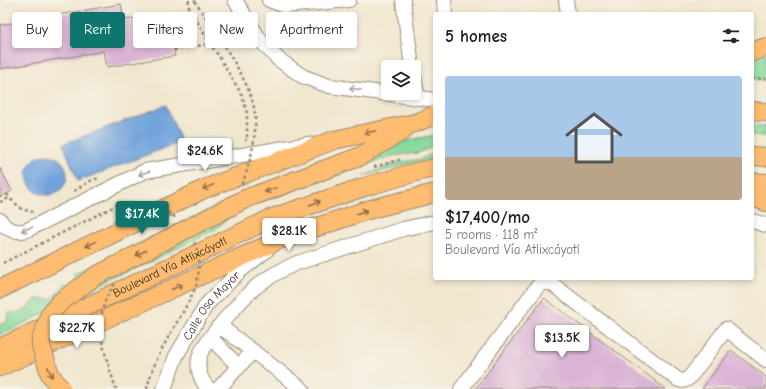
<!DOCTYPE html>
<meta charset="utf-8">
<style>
body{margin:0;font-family:"Comic Neue",sans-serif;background:#f6f6f6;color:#202124;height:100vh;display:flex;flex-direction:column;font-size:15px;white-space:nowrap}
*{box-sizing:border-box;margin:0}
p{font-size:13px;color:#757577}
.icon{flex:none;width:22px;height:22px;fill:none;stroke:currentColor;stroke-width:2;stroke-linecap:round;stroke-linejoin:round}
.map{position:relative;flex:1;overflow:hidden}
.panel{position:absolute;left:433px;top:12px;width:321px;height:268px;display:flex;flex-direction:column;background:#fff;border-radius:4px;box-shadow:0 2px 6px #0003}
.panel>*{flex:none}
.banner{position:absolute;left:12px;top:12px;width:361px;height:36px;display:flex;gap:8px}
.buttons{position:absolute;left:381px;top:60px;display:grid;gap:8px}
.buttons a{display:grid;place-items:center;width:40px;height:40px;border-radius:4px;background:#fff;box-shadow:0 2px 6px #0003;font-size:20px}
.price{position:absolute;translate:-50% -34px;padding:0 9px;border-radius:4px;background:#fff;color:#222;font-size:13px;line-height:26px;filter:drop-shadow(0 1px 2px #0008)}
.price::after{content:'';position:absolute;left:50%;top:24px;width:12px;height:9px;margin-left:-6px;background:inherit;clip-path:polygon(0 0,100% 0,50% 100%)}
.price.on{background:#0f766e;color:#fff}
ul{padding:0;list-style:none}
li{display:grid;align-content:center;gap:8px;height:212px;padding:0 12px}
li+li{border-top:1px solid #e0e0e0}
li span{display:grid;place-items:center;height:124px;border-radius:4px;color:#555}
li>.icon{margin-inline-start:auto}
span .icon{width:72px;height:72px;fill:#fffc;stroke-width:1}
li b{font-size:17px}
h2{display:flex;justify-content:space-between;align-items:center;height:48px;padding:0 12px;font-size:17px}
.tag{padding:0 14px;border-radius:4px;background:#fff;box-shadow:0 2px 6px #0003;font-size:14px;line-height:36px}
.tag.on{background:#0f766e;color:#fff}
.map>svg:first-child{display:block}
.green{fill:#83d89a;stroke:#5f815c}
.water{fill:#6fa2db;stroke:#55667c}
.building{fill:#dab4d5}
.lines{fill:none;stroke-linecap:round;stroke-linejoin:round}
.minor-casing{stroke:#968876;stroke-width:16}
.major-casing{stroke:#968876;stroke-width:20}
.path{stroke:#968876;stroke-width:2.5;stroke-dasharray:3 3;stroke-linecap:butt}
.minor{stroke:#fff;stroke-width:14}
.major{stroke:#fdbc6f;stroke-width:18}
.major-bridge-casing{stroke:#968876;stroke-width:20;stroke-linecap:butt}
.path-bridge{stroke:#968876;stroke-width:2.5;stroke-dasharray:3 3;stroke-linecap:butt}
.major-bridge{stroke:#fdbc6f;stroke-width:18}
.oneway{stroke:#a79f9a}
.oneway2{stroke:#926c42}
.labels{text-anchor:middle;stroke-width:4;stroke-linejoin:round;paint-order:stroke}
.street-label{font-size:12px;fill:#3b2a1e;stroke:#f7f3e8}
</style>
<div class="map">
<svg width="766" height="389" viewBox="0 0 766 389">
<rect width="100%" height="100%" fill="#f7f3e8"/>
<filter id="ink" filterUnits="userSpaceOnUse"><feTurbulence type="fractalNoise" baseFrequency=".025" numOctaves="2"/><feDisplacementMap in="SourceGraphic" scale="8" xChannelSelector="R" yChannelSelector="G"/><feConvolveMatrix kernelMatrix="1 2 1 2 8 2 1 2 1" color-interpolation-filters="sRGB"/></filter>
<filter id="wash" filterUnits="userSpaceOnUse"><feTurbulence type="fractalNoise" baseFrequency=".012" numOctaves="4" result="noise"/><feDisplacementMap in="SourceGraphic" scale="16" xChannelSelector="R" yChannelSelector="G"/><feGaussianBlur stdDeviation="0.9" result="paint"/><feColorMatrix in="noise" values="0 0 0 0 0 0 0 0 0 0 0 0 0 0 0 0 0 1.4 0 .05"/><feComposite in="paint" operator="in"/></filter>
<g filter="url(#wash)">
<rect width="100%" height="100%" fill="#f1e7cf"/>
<g class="green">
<polygon points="766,54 766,80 752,79 752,59"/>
<polygon points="752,126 766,127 766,136 752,135"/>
<polygon points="435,135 435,146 418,153 392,156 236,210 374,147"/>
<polygon points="435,153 435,159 418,162 364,176 396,163 420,159"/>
<polygon points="221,204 231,215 216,229 0,335 0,323 6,324 9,313 24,311 36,299 52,299 64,284 83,286 77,274"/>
</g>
<g class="water">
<polygon points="166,105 181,142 78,181 63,144"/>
<circle cx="47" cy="175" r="20"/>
</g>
<g id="blocks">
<g class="building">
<polygon points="121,4 124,20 167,13 175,56 107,67 104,51 0,69 0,25"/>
<polygon points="0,168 12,191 0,197"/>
<polygon points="544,298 666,389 475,389"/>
<polygon points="731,350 766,377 766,389 702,389"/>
</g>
</g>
</g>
<g filter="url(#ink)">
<use href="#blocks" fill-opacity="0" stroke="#968876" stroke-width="1"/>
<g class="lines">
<g class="minor-casing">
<g id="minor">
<polyline points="235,0 260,40 278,59 302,76 329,86 435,100"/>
<polyline points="269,0 285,6 349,0"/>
<polyline points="403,0 412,67"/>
<polyline points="444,0 445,14"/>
<polyline points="566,0 568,14"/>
<polyline points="414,77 418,98"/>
<path d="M0,220c6,10 16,13 27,10l118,-59 163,-27"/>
<polyline points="752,221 766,225"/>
<polyline points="220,326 302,389"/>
<polyline points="211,338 239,367"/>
<path id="s1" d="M164,389l12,-33 31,-52 33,-33 27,-21"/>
<path d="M209,389c-9,-8 -13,-23 -9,-34 5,-15 44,-59 57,-69 12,-10 26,-17 40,-23l106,-34 32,-7"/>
<polyline points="218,389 253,351"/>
<path d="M461,389l77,-103c5,-4 8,-4 14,-2l125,95c5,3 8,2 13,-2l36,-48 40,31"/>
</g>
</g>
<g class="major-casing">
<g id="major">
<polyline points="752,52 766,47"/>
<polyline points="752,111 766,112"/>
<polyline points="752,156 766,157"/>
<polyline points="359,157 404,130"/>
<polyline points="752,182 766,183"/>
<polyline points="752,196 766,202"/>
<polyline points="0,289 204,189 334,140 415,123 435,115"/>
<path id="s2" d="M0,348l272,-130 92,-31 56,-16 15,-3"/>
<polyline points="0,367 281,239 371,209 435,193"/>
</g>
</g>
<g class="path">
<polyline points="189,0 188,5 210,44 218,55 242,95 247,113 247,140 245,140"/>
<polyline points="194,0 195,1"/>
<polyline points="174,50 210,44"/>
<polyline points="752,78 766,79"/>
<polyline points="374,167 402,159"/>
<polyline points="74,191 92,180 99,178"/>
<polyline points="7,194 9,198"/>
<polyline points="0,202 9,198 22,209 31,212 33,211"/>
</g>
<use href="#minor" class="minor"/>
<use href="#major" class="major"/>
<g class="major-bridge-casing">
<polyline id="major-bridge" points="62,389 58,386 50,374 41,346 41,340 50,314 60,302 94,277 245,199 359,157"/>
</g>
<g class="path-bridge">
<path d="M195,1c18,29 57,80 60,113 1,14 -1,29 -4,42 -3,10 -5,20 -10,29"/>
<path d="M3,263l112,-57c23,-5 42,-2 61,12"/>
<path d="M115,284c-26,33 -10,69 1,105"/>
<path d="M147,389c6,-28 22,-53 36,-77 5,-10 12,-20 14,-31 3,-13 3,-27 -3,-39"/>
</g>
<use href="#major-bridge" class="major-bridge"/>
</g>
<defs><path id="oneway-shaft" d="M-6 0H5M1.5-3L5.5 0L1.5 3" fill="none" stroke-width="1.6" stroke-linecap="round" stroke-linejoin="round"/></defs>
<g class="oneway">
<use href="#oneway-shaft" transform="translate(355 89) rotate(-172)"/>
<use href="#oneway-shaft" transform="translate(144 173) rotate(160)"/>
<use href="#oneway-shaft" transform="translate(27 229) rotate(159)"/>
</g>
<g class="oneway2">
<use href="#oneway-shaft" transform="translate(370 132) rotate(168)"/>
<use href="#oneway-shaft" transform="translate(208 187) rotate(158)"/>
<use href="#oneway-shaft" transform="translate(270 190) rotate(160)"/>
<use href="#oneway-shaft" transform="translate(315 203) rotate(-19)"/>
<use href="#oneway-shaft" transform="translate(362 212) rotate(-19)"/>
<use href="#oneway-shaft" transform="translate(91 244) rotate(154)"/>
<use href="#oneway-shaft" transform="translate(141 253) rotate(153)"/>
<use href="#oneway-shaft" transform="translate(177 287) rotate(-24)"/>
<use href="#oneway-shaft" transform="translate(50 372) rotate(66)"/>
</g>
</g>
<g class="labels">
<g class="street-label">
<text dy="4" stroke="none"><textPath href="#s2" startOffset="188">Boulevard Vía Atlixcáyotl</textPath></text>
<text dy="4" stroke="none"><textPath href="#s1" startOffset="97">Calle Osa Mayor</textPath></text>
</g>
</g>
</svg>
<div class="buttons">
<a><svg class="icon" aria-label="layers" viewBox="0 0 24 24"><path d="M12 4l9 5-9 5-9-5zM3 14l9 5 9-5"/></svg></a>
</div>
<b class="price" style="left:205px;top:172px">$24.6K</b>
<b class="price on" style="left:142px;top:235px">$17.4K</b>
<b class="price" style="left:289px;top:252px">$28.1K</b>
<b class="price" style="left:77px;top:349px">$22.7K</b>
<b class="price" style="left:562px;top:359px">$13.5K</b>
<div class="banner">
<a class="tag">Buy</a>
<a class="tag on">Rent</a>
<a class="tag">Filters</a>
<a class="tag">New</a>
<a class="tag">Apartment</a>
</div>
<section class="panel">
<h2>5 homes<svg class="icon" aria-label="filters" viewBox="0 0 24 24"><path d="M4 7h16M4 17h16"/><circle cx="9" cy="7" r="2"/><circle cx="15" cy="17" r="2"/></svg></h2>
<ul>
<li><span style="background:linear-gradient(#a9c7e8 65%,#b9a48a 0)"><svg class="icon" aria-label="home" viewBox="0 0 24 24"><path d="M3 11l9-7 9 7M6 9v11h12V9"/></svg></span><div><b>$17,400/mo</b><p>5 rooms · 118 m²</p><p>Boulevard Vía Atlixcáyotl</p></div></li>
</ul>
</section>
</div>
